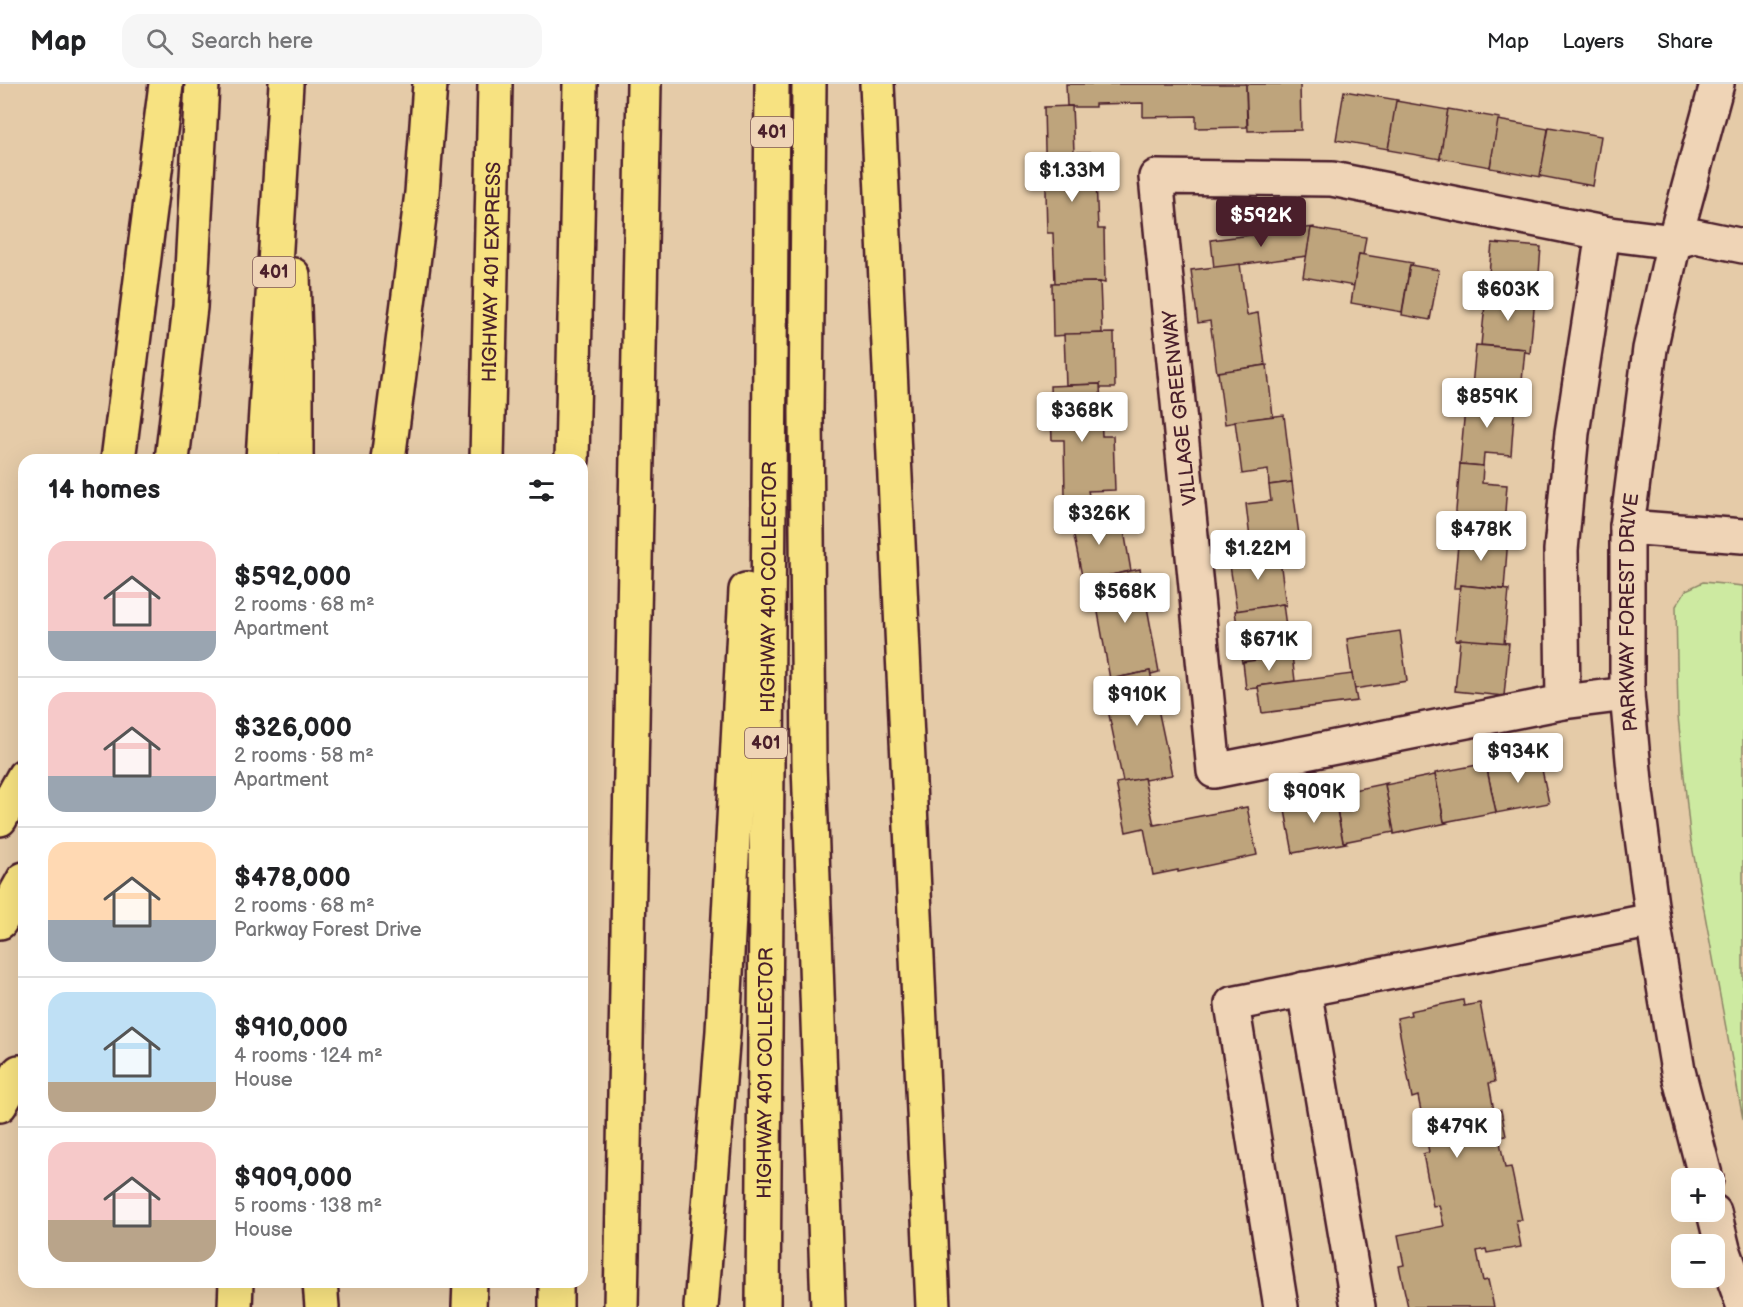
<!DOCTYPE html>
<meta charset="utf-8">
<style>
body{margin:0;font-family:"Balsamiq Sans",sans-serif;background:#f6f6f6;color:#202124;height:100vh;display:flex;flex-direction:column;font-size:22px;white-space:nowrap}
*{box-sizing:border-box;margin:0}
p{font-size:20px;color:#757577}
.icon{flex:none;width:33px;height:33px;fill:none;stroke:currentColor;stroke-width:2;stroke-linecap:round;stroke-linejoin:round}
.map{position:relative;flex:1;overflow:hidden}
.side{position:absolute;left:18px;top:370px;width:570px;height:834px;display:flex;flex-direction:column;background:#fff;border-radius:18px;box-shadow:0 6px 24px #0002}
.side>*{flex:none}
.controls{position:absolute;left:1671px;top:1084px;display:grid;gap:12px}
.controls a{display:grid;place-items:center;width:54px;height:54px;border-radius:12px;background:#fff;box-shadow:0 6px 24px #0002;font-size:30px}
.price{position:absolute;translate:-50% -51px;padding:0 14px;border-radius:6px;background:#fff;color:#222;font-size:20px;line-height:39px;filter:drop-shadow(0 2px 3px #0008)}
.price::after{content:'';position:absolute;left:50%;top:36px;width:18px;height:14px;margin-left:-9px;background:inherit;clip-path:polygon(0 0,100% 0,50% 100%)}
.price.on{background:#4a1f2b;color:#fff}
ul{padding:0;list-style:none}
li{display:flex;align-items:center;gap:18px;height:150px;padding:0 30px}
li+li{border-top:2px solid #e0e0e0}
li span{display:grid;place-items:center;flex:none;width:168px;height:120px;border-radius:18px;color:#555}
li>.icon{margin-inline-start:auto}
span .icon{width:72px;height:72px;fill:#fffc;stroke-width:1}
li b{font-size:26px}
h2{display:flex;justify-content:space-between;align-items:center;height:72px;padding:0 30px;font-size:26px}
header{display:flex;align-items:center;gap:36px;box-sizing:border-box;height:84px;padding:0 30px;background:#fff;border-bottom:2px solid #e0e0e0}
header strong{font-size:28px}
nav{display:flex;gap:33px;margin-inline-start:auto;font-size:21px}
.search{width:420px;height:54px;background:#f6f6f6;display:flex;align-items:center;gap:15px;box-sizing:border-box;padding:0 21px;border-radius:18px;color:#757577;font-size:22px}
.map>svg:first-child{display:block}
.green{fill:#cdeaa1;stroke:#8c8466;stroke-width:1.5}
.building{fill:#bea47b;stroke:#4a1f2b;stroke-width:1.5}
.lines{fill:none;stroke-linecap:round;stroke-linejoin:round}
.minor-casing{stroke:#4a1f2b;stroke-width:38}
.highway-casing{stroke:#4a1f2b;stroke-width:38}
.minor{stroke:#efd4b6;stroke-width:33}
.highway{stroke:#f7e281;stroke-width:33}
.labels{text-anchor:middle;stroke-width:6;stroke-linejoin:round;paint-order:stroke}
.shield{fill:#efd4b6;stroke:#7c5555;stroke-width:1.5}
.shield-label{font-size:18px;font-weight:bold;fill:#4a1f2b}
.street-label{font-size:20px;fill:#4a1f2b;stroke:#efd4b6}
</style>
<header>
<strong>Map</strong>
<div class="search"><svg class="icon" aria-label="search" viewBox="0 0 24 24"><circle cx="10" cy="10" r="6"/><path d="M15 15l6 6"/></svg>Search here</div>
<nav><a>Map</a><a>Layers</a><a>Share</a></nav>
</header>
<div class="map">
<svg width="1743" height="1223" viewBox="0 0 1743 1223">
<rect width="100%" height="100%" fill="#e5cba8"/>
<filter id="ink" filterUnits="userSpaceOnUse"><feTurbulence type="fractalNoise" baseFrequency=".0167" numOctaves="2"/><feDisplacementMap in="SourceGraphic" scale="12" xChannelSelector="R" yChannelSelector="G"/><feConvolveMatrix kernelMatrix="1 2 1 2 8 2 1 2 1" color-interpolation-filters="sRGB"/></filter>
<g filter="url(#ink)">
<polygon class="green" points="1703,498 1743,502 1743,1035 1690,751 1678,632 1676,522 1686,506"/>
<g class="building">
<polygon points="1066,0 1246,0 1247,43 1196,44 1196,32 1143,33 1143,19 1095,20 1095,23 1072,23 1072,22 1067,22"/>
<polygon points="1246,0 1300,0 1301,46 1248,47"/>
<polygon points="1344,7 1398,16 1388,65 1336,56"/>
<polygon points="1396,17 1448,26 1440,75 1388,66"/>
<polygon points="1072,22 1074,68 1095,68 1098,145 1104,145 1105,199 1100,198 1055,199 1053,149 1047,149 1044,23"/>
<polygon points="1448,25 1500,34 1490,83 1440,74"/>
<polygon points="1498,36 1548,45 1541,93 1490,84"/>
<polygon points="1549,43 1601,52 1593,102 1540,92"/>
<polygon points="1314,143 1314,144 1311,144 1307,172 1214,184 1211,156"/>
<polygon points="1311,144 1366,153 1363,171 1359,170 1354,202 1303,193"/>
<polygon points="1492,159 1541,163 1537,216 1534,216 1535,214 1487,210"/>
<polygon points="1359,170 1413,179 1412,182 1410,181 1402,228 1351,219"/>
<polygon points="1240,180 1247,231 1258,229 1265,281 1217,289 1210,237 1198,239 1191,186"/>
<polygon points="1410,181 1439,186 1430,236 1402,231"/>
<polygon points="1100,198 1102,249 1053,252 1052,199"/>
<polygon points="1486,210 1535,214 1530,269 1525,268 1525,265 1481,261"/>
<polygon points="1114,249 1115,304 1100,304 1100,300 1066,301 1064,250"/>
<polygon points="1476,261 1525,265 1520,319 1471,313"/>
<polygon points="1267,281 1273,332 1225,340 1218,288"/>
<polygon points="1100,300 1102,352 1113,352 1115,406 1088,407 1092,423 1069,428 1065,412 1064,356 1052,356 1050,302"/>
<polygon points="1466,313 1515,317 1511,371 1484,369 1483,382 1460,380"/>
<polygon points="1284,331 1292,398 1269,401 1268,386 1242,390 1235,337"/>
<polygon points="1460,380 1483,382 1482,399 1507,401 1503,454 1454,450"/>
<polygon points="1292,398 1301,466 1252,472 1246,420 1271,417 1269,401"/>
<polygon points="1092,423 1095,440 1122,435 1131,487 1083,497 1069,428"/>
<polygon points="1459,450 1508,454 1504,505 1460,501 1460,504 1454,504"/>
<polygon points="1279,468 1286,522 1283,520 1237,527 1229,475"/>
<polygon points="1140,485 1159,588 1151,590 1150,587 1110,595 1092,495"/>
<polygon points="1460,501 1509,506 1504,559 1455,556"/>
<polygon points="1283,520 1290,572 1242,579 1235,527"/>
<polygon points="1400,547 1407,597 1354,605 1347,555"/>
<polygon points="1460,555 1509,559 1504,612 1455,607"/>
<polygon points="1292,571 1295,597 1258,602 1258,604 1246,605 1243,578"/>
<polygon points="1150,587 1172,691 1145,696 1144,694 1123,698 1102,597"/>
<polygon points="1352,590 1357,617 1262,629 1258,602"/>
<polygon points="1539,671 1549,719 1496,729 1486,681"/>
<polygon points="1488,679 1486,681 1496,728 1444,738 1435,689"/>
<polygon points="1435,691 1444,738 1447,739 1394,750 1385,701"/>
<polygon points="1144,694 1154,741 1247,723 1257,771 1178,788 1178,786 1153,791 1144,744 1126,748 1116,699"/>
<polygon points="1387,699 1385,701 1394,748 1343,758 1334,710"/>
<polygon points="1334,711 1343,758 1346,759 1293,769 1284,721"/>
<polygon points="1463,916 1464,922 1480,919 1495,998 1489,999 1494,1027 1501,1026 1506,1052 1499,1053 1505,1084 1511,1083 1522,1136 1516,1136 1521,1163 1487,1169 1486,1165 1477,1167 1483,1197 1488,1196 1494,1223 1408,1223 1399,1182 1404,1181 1398,1151 1444,1142 1439,1121 1433,1122 1423,1070 1429,1068 1418,1012 1412,1014 1397,934 1411,931 1410,927"/>
</g>
<g class="lines">
<g class="minor-casing">
<g id="minor">
<polyline points="1627,443 1743,452"/>
<polyline points="1627,610 1563,618 1214,687 1156,93 1332,95 1603,149 1674,158 1695,152 1743,162"/>
<polyline points="1563,618 1561,466 1572,349 1603,149"/>
<polyline points="1304,905 1358,1223"/>
<path id="s1" d="M1706,1095l-28,-108 -25,-151 -17,-128 -9,-98v-167l23,-178 24,-107 43,-158"/>
<polyline points="1714,1128 1723,1165 1743,1220"/>
<polyline points="1281,1223 1232,920 1653,836"/>
</g>
</g>
<g class="highway-casing">
<g id="highway">
<polyline points="809,0 806,329 809,680 828,1223"/>
<polyline points="877,0 933,1223"/>
<polyline points="293,191 296,286 296,376"/>
<polyline points="118,376 166,0"/>
<polyline points="172,376 190,223 202,0"/>
<polyline points="263,376 286,0"/>
<polyline points="388,376 422,109 430,0"/>
<path id="s2" d="M487,376l8,-376"/>
<polyline points="572,376 580,0"/>
<polyline points="0,735 24,692"/>
<polyline points="0,838 24,795"/>
<polyline points="0,1021 19,988"/>
<polyline points="320,1198 322,1223"/>
<polyline points="235,1223 236,1198"/>
<polyline points="469,1223 470,1198"/>
<polyline points="556,1223 556,1198"/>
<polyline points="621,1223 644,0"/>
<polyline points="701,1223 723,947 746,506"/>
<path id="s3" d="M763,1223l9,-1223"/>
</g>
</g>
<use href="#minor" class="minor"/>
<use href="#highway" class="highway"/>
</g>
</g>
<g class="labels">
<g class="shield">
<rect x="751" y="33" width="42" height="30" rx="4.5"/>
<rect x="253" y="173" width="42" height="30" rx="4.5"/>
<rect x="745" y="644" width="42" height="30" rx="4.5"/>
</g>
<g class="shield-label">
<text x="772" y="54">401</text>
<text x="274" y="194">401</text>
<text x="766" y="665">401</text>
</g>
<g class="street-label">
<text dy="7" stroke="none"><textPath href="#s2" startOffset="188">HIGHWAY 401 EXPRESS</textPath></text>
<text transform="translate(1179 324) rotate(-96)" y="7">VILLAGE GREENWAY</text>
<text dy="7" stroke="none"><textPath href="#s3" startOffset="720">HIGHWAY 401 COLLECTOR</textPath></text>
<text dy="7" stroke="none"><textPath href="#s1" startOffset="574">PARKWAY FOREST DRIVE</textPath></text>
<text dy="7" stroke="none"><textPath href="#s3" startOffset="234">HIGHWAY 401 COLLECTOR</textPath></text>
</g>
</g>
</svg>
<div class="controls">
<a>+</a>
<a>−</a>
</div>
<b class="price" style="left:1072px;top:119px">$1.33M</b>
<b class="price on" style="left:1261px;top:164px">$592K</b>
<b class="price" style="left:1508px;top:238px">$603K</b>
<b class="price" style="left:1487px;top:345px">$859K</b>
<b class="price" style="left:1082px;top:359px">$368K</b>
<b class="price" style="left:1099px;top:462px">$326K</b>
<b class="price" style="left:1481px;top:478px">$478K</b>
<b class="price" style="left:1258px;top:497px">$1.22M</b>
<b class="price" style="left:1125px;top:540px">$568K</b>
<b class="price" style="left:1269px;top:588px">$671K</b>
<b class="price" style="left:1137px;top:643px">$910K</b>
<b class="price" style="left:1518px;top:700px">$934K</b>
<b class="price" style="left:1314px;top:740px">$909K</b>
<b class="price" style="left:1457px;top:1075px">$479K</b>
<section class="side">
<h2>14 homes<svg class="icon" aria-label="filters" viewBox="0 0 24 24"><path d="M4 7h16M4 17h16"/><circle cx="9" cy="7" r="2"/><circle cx="15" cy="17" r="2"/></svg></h2>
<ul>
<li><span style="background:linear-gradient(#f6c9c9 75%,#9aa5b1 0)"><svg class="icon" aria-label="home" viewBox="0 0 24 24"><path d="M3 11l9-7 9 7M6 9v11h12V9"/></svg></span><div><b>$592,000</b><p>2 rooms · 68 m²</p><p>Apartment</p></div></li>
<li><span style="background:linear-gradient(#f6c9c9 70%,#9aa5b1 0)"><svg class="icon" aria-label="home" viewBox="0 0 24 24"><path d="M3 11l9-7 9 7M6 9v11h12V9"/></svg></span><div><b>$326,000</b><p>2 rooms · 58 m²</p><p>Apartment</p></div></li>
<li><span style="background:linear-gradient(#ffd9b3 65%,#9aa5b1 0)"><svg class="icon" aria-label="home" viewBox="0 0 24 24"><path d="M3 11l9-7 9 7M6 9v11h12V9"/></svg></span><div><b>$478,000</b><p>2 rooms · 68 m²</p><p>Parkway Forest Drive</p></div></li>
<li><span style="background:linear-gradient(#bfe0f5 75%,#b9a48a 0)"><svg class="icon" aria-label="home" viewBox="0 0 24 24"><path d="M3 11l9-7 9 7M6 9v11h12V9"/></svg></span><div><b>$910,000</b><p>4 rooms · 124 m²</p><p>House</p></div></li>
<li><span style="background:linear-gradient(#f6c9c9 65%,#b9a48a 0)"><svg class="icon" aria-label="home" viewBox="0 0 24 24"><path d="M3 11l9-7 9 7M6 9v11h12V9"/></svg></span><div><b>$909,000</b><p>5 rooms · 138 m²</p><p>House</p></div></li>
</ul>
</section>
</div>
